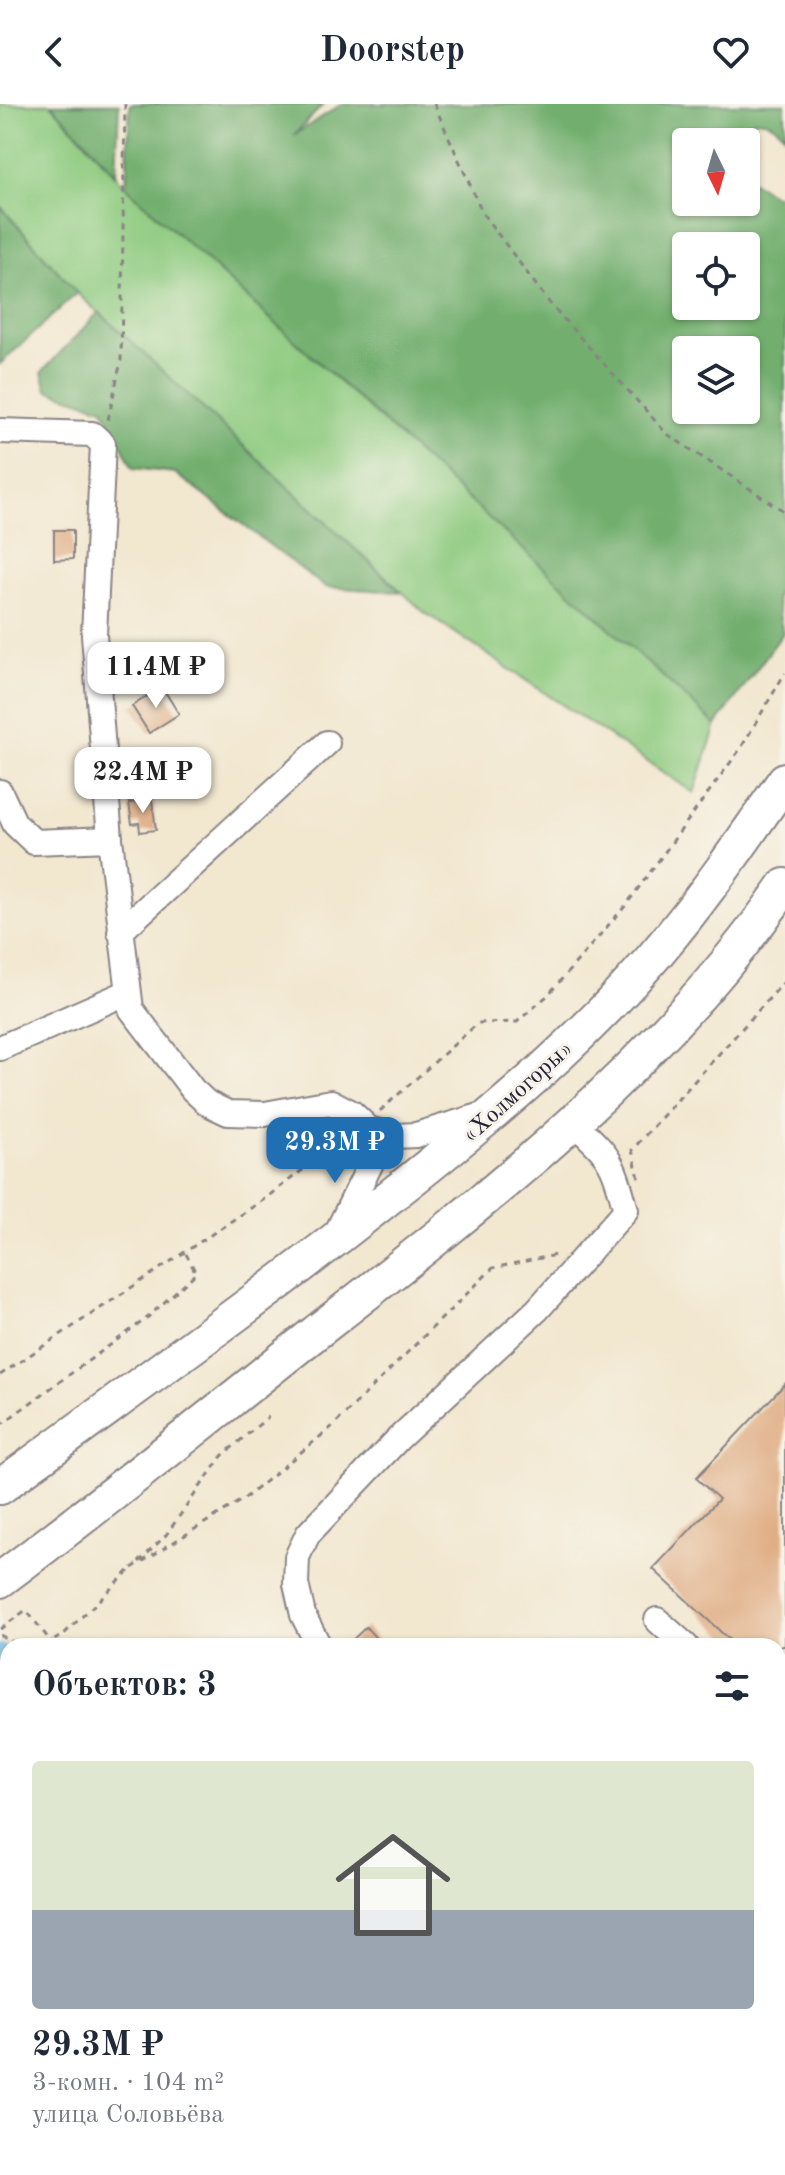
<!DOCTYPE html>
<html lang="ru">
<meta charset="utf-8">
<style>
body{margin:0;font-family:"Old Standard TT",serif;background:#f2f2f3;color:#1f2937;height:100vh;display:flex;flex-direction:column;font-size:30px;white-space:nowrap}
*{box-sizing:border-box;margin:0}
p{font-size:26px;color:#747a83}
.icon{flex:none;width:44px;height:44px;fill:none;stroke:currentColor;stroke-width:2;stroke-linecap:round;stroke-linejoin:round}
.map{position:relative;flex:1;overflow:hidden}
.drawer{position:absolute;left:0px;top:1534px;width:786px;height:538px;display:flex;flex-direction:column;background:#fff;border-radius:24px 24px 0 0;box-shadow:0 2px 6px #0004}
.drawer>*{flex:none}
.needle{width:52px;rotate:175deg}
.fabs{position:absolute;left:672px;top:24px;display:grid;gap:16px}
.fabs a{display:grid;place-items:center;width:88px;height:88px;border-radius:8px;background:#fff;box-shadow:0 2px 6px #0004;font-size:40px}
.price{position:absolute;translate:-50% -68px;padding:0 18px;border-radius:16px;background:#fff;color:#222;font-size:26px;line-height:52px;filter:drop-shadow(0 2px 4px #0008)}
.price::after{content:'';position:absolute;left:50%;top:48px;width:24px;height:18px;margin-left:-12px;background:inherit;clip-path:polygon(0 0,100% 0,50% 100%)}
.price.active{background:#1f6fb2;color:#fff}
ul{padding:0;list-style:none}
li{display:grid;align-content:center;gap:16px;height:424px;padding:0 32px}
li span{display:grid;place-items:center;height:248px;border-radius:8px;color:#555}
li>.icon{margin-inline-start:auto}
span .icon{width:144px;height:144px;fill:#fffc;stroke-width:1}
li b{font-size:34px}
h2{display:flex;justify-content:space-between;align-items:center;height:96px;padding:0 32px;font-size:34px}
header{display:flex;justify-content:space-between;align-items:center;height:104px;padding:0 32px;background:#fff;font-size:36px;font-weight:600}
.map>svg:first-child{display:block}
.green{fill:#8ecb80;stroke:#58765e;stroke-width:2}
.forest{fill:#72af6e;stroke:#4a6854;stroke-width:2;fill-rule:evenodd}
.water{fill:#66b5e0;stroke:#446c8e;stroke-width:2}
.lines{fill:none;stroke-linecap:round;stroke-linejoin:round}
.stream{stroke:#66b5e0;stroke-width:5}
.river{stroke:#66b5e0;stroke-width:30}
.building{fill:#e0ae85}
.minor-casing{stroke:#8a8485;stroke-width:28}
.highway-casing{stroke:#8a8485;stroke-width:38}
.path{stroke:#8a8485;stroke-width:3;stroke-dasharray:6 6;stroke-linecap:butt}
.minor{stroke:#fff;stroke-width:24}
.highway{stroke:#fff;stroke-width:34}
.rail{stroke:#22223b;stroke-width:5;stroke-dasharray:12 6;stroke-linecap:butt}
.labels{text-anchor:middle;stroke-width:6;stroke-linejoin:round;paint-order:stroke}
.street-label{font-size:24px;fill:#22223b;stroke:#f7f3e8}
</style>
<header><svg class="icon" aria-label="back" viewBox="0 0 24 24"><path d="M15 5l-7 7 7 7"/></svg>Doorstep<svg class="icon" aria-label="heart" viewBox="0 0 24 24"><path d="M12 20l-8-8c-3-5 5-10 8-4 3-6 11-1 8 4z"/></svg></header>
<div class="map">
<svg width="785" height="2071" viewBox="0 0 785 2071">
<rect width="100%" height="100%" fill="#f7f3e8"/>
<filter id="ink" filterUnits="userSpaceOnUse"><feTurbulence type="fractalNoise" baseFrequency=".0125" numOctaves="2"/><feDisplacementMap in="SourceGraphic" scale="16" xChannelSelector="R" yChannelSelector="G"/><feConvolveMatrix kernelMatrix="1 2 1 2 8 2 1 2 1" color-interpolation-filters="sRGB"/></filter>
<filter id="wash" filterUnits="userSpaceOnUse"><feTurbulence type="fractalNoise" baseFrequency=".006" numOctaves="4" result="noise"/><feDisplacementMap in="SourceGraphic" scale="32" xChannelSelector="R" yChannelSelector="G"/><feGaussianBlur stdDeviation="1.8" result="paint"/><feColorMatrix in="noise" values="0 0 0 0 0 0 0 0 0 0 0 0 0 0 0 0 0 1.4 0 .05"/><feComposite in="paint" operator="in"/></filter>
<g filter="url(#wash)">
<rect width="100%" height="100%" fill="#f2e7cf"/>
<polygon class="green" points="0,0 51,0 126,83 716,621 694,689 424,508 77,189 0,102"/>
<g class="forest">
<polygon points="51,0 119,0 116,70"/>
<path d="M130,0h194l-30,31 48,-31h443v31c-20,-23 -41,-18 -55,7h-44v60h60v-24l30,18h9v383l-9,19 7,35 -67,92 -590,-538zM746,142v60h-60v-60zM686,246h60v60h-60z"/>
<polygon points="0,102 77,189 0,260"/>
<polygon points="99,208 401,488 325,483 175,369 133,364 103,304 47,286 42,268"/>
</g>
<polygon class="water" points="8,1608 8,1687 0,1705 0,1615"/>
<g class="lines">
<polyline class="stream" points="0,1888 8,1852"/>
<polyline class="river" points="0,1555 8,1560"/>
</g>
<g id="blocks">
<g class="building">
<polygon points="54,426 73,426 73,455 54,456"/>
<polygon points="162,583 179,610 149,629 132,602"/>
<polygon points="152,696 156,726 140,728 139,719 132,720 129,699"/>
<polygon points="785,1280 785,1542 736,1542 653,1465 719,1395 696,1374"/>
<polygon points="366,1523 383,1542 346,1542"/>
</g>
</g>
</g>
<g filter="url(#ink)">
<use href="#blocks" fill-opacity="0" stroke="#8a8485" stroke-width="2"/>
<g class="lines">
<g class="minor-casing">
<g id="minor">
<polyline points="0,327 92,330 103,340 94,531 110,735 131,905 193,986 207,999 228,1009 265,1010 331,998 352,1009 369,1025 395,1032 416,1031 483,1011"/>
<polyline points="0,688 15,720 34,738 110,735"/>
<polyline points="120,828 327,639"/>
<polyline points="0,944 126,889"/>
<polyline points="336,1130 371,1059 369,1025"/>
<polyline points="657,1516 686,1542"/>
<path d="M319,1542l-16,-31 -7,-31 1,-27 11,-23 90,-95 139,-129 89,-100c-14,-51 -14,-51 -52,-87"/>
<polyline points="778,1629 785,1636"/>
<polyline points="0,1762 8,1772"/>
<polyline points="778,1942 785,1933"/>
<polyline points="214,2064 220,2071"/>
<polyline points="340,2064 344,2071"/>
<polyline points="564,2064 568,2071"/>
</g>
</g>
<g class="highway-casing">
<g id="highway">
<path d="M0,1383c133,-98 268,-193 397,-296 98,-77 195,-158 274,-255 41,-50 77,-103 114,-156"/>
<path d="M0,1476c107,-79 210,-164 314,-246 171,-133 346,-267 471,-448"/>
</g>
</g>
<g class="path">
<polyline points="434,0 483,110 551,201 667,330 785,408"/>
<polyline points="108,316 121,257 125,0"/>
<polyline points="380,1007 478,919 517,918 547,892 626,801 741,644 785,569"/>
<polyline points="639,1074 632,1046 785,877"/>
<polyline points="0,1271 263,1096 349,1031"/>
<polyline points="0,1321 146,1215 196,1169 185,1148"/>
<polyline points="139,1458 166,1431 222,1352 268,1313"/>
<polyline points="132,1464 245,1394 333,1322 493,1164 560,1150"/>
<polyline points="0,1525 26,1506 52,1539"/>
<polyline points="0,1531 20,1542"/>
<polyline points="44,1542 63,1531 133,1463"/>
<polyline points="778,2062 785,2057"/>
<polyline points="766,2071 776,2064"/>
</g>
<use href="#minor" class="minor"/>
<use href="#highway" class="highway"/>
<g class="rail">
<polyline points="778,1607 785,1599"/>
<polyline points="778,1628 785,1621"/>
<polyline points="785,1647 785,1646"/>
</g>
</g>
</g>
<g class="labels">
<g class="street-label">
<text transform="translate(517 987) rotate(-42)" y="8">«Холмогоры»</text>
</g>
</g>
</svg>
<div class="fabs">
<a><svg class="needle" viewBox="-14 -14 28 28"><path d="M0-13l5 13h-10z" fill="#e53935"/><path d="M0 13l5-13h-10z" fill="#747a83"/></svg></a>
<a><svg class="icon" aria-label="locate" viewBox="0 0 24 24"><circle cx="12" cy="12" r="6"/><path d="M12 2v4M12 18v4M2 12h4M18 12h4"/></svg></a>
<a><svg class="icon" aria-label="layers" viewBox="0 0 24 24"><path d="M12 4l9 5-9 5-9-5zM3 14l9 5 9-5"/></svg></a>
</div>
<b class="price" style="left:156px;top:606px">11.4M ₽</b>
<b class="price" style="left:143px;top:711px">22.4M ₽</b>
<b class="price active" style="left:335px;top:1081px">29.3M ₽</b>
<section class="drawer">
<h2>Объектов: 3<svg class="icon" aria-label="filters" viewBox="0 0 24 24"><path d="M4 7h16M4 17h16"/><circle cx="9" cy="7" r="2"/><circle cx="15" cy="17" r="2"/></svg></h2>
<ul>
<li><span style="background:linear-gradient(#dfe7d0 60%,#9aa5b1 0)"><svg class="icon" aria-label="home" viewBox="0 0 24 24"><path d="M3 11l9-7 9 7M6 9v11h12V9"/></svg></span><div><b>29.3M ₽</b><p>3-комн. · 104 m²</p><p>улица Соловьёва</p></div></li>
</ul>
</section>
</div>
